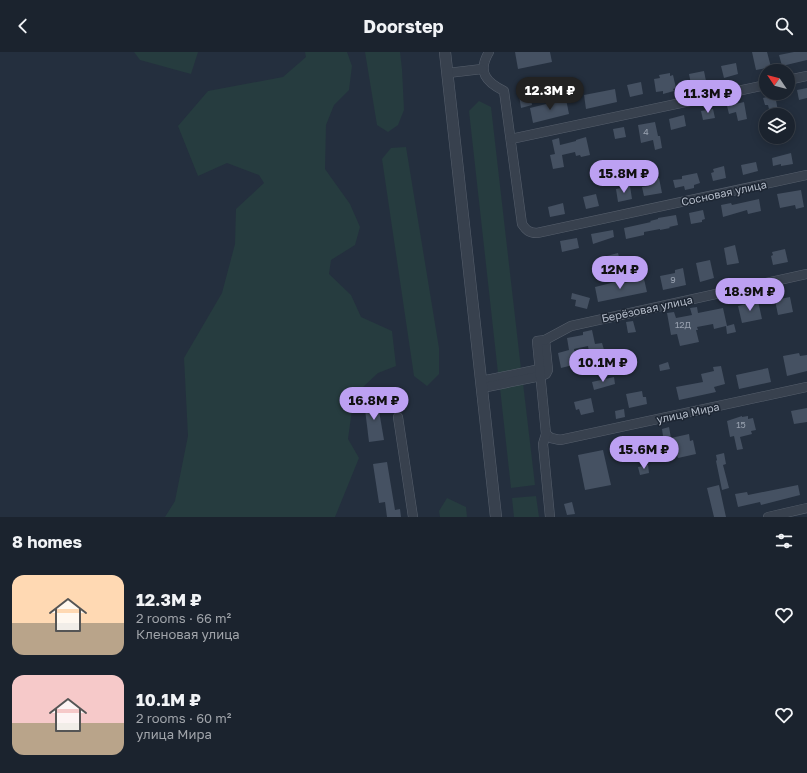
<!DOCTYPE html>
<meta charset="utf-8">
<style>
body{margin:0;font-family:"Golos Text",sans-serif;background:#282f3a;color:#f1f3f6;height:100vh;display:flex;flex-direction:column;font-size:15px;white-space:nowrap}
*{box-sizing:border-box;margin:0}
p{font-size:13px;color:#a0a4aa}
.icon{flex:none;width:22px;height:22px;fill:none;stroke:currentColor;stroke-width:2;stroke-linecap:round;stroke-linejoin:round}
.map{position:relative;height:465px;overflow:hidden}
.details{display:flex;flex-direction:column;background:#1b232e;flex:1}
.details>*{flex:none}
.needle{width:26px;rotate:305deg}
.buttons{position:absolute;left:759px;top:12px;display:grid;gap:8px}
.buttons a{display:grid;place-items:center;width:36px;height:36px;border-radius:50%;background:#1b232e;box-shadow:0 2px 10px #0003,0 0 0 1px #39404a;font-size:20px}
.price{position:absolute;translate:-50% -34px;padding:0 9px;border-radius:14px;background:#bca0f2;color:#111;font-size:13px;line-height:26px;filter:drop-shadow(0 1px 2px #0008)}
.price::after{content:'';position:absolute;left:50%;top:24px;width:12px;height:9px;margin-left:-6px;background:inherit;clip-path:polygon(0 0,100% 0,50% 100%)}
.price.selected{background:#222;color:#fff}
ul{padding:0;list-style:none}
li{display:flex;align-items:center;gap:12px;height:100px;padding:0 12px}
li span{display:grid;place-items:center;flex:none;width:112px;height:80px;border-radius:12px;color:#555}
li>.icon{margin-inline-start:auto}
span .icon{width:48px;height:48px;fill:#fffc;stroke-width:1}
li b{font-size:17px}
h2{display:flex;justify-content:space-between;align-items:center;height:48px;padding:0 12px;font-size:17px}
header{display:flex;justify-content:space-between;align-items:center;height:52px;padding:0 12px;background:#1b232e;font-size:18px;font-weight:700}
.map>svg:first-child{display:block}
.green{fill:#263c3f}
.building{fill:#455162}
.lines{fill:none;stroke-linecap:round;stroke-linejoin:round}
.minor-casing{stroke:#565f6c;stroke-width:10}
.tertiary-casing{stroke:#565f6c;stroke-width:12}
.minor{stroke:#38414e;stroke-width:9}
.tertiary{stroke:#38414e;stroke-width:11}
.labels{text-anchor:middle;stroke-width:3;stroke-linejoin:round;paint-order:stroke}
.number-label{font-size:9px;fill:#98a1af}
.street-label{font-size:11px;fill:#b4bcc9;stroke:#1d2633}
</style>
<header><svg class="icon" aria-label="back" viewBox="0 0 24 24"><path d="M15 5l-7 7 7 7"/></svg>Doorstep<svg class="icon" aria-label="search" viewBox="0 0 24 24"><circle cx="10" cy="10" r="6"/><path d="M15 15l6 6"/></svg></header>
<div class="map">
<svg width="807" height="465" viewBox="0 0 807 465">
<rect width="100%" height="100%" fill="#242f3e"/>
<g class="green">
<polygon points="134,0 198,0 191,22 140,8"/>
<polygon points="305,0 347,0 352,14 349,38 334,53 326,73 325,117 350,152 360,175 355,193 331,208 329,222 351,243 361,265 392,279 396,314 378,321 363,335 352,358 348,387 359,406 335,465 165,465 175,449 188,384 184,306 222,241 235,192 236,157 264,131 259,123 227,111 198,124 178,74 208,39 283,25 306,5"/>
<polygon points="365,0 400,0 402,17 404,58 398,73 388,80 377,73"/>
<polygon points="479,49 491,55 521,317 498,321 469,59"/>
<polygon points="406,95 439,296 439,322 427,334 414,324 382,107 391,96"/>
<polygon points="523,331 535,433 511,436 500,336"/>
<polygon points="536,444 539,465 514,465 512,446"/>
<polygon points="447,446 466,455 467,465 440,465 439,459"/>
</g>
<g class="building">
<polygon points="515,0 550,0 552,10 518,17"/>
<polygon points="752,0 767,0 771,15 756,18"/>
<polygon points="794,0 807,0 807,8 782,14 779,3"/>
<polygon points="736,11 738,22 724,26 721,14"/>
<polygon points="704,19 706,29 691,32 689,22"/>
<polygon points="670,21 670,24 673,23 676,36 673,37 674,39 663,42 663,39 656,40 654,27 660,26 659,23"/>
<polygon points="641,30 643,42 630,45 627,33"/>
<polygon points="807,36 807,46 799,48 797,38"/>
<polygon points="615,37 617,50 586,57 584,43"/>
<polygon points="530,40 532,53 521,56 519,43"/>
<polygon points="775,43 778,59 770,61 768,53 765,53 763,46"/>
<polygon points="566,47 569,62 533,71 530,56"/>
<polygon points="744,50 747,67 738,69 736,60 729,62 727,54"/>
<polygon points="713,57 715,66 703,68 701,59"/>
<polygon points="684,63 686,74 671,78 669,67"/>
<polygon points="655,70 658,84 660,84 662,96 655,98 653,88 641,91 638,73"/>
<polygon points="624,75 626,85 615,87 613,77"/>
<polygon points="586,85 590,103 581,105 580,103 576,104 575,100 562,103 564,115 553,117 550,103 555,102 552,88 559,86 560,93 576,89 576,88"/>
<polygon points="791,101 793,112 781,114 781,112 773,114 772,106"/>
<polygon points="756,110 758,119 743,123 741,113"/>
<polygon points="724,114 726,126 713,129 711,121 714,120 713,117"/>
<polygon points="697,121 700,131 694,133 694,136 685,138 684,134 675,136 673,128 682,127 682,124"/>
<polygon points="659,126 662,141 644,144 642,135 650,134 649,128"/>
<polygon points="630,134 632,147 618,150 616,137"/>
<polygon points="801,138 804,155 796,157 795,153 780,156 777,142"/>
<polygon points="596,142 599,154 586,157 583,145"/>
<polygon points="759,147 761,159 748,162 747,158 723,165 721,153 731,151 732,153"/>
<polygon points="563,151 565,162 550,165 548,155"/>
<polygon points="703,158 705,167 702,168 702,170 691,172 689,161"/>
<polygon points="676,163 678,173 669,175 670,176 660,178 660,177 644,180 644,183 626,187 624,176 651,170 650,169 658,167 658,166"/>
<polygon points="613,178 614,185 593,192 591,182"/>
<polygon points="577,186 579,196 562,200 560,189"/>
<polygon points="735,193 739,211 727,213 724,196"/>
<polygon points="785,197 788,210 773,213 771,204 773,203 772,200"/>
<polygon points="618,201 620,209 604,212 603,205"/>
<polygon points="710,208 714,226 700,230 696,211"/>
<polygon points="683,216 686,233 663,238 660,224 675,221 675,218"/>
<polygon points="644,227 647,240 598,250 595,235 623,228 624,231"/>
<polygon points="572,241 590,246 587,257 575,254 576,248 571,247"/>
<polygon points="790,245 793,260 778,263 775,248"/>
<polygon points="758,249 762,267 742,271 738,254"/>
<polygon points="697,255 698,261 723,256 727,274 734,272 736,280 727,282 726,274 714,277 713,272 697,275 698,278 696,278 699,290 680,294 677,282 671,283 667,261 674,260 676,266 692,263 690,256"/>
<polygon points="633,269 636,280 628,281 626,270"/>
<polygon points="592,278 595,292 602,291 605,301 590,305 588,294 574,297 577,312 561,316 558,301 569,298 567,286 583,283 583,280"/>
<polygon points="799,301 800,304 807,303 807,319 787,324 783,304"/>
<polygon points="668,310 670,317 660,319 659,313"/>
<polygon points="721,314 725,332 714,335 716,340 679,348 676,335 703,330 701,322 714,319 713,315"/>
<polygon points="768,316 771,330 739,337 736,323"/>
<polygon points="614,325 615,332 594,338 592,330"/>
<polygon points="399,336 401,349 386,351 384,338"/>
<polygon points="642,339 643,345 646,345 647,352 629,356 626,342"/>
<polygon points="591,346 594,360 581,363 579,357 576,358 574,350"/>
<polygon points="377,347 384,388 369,390 364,349"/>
<polygon points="807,356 807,370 794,372 791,359"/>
<polygon points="624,357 625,365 616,367 615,359"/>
<polygon points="742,364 742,365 748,364 748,367 753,366 756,378 751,379 752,382 740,385 743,397 737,398 734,384 730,385 727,369"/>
<polygon points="669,375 671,386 689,382 690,389 693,388 696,402 678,406 677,403 668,405 666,397 661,398 660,395 637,400 634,387 648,384 649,387 663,384 662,377"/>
<polygon points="603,398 611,433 585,438 578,403"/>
<polygon points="724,401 726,412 723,413 729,436 722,438 716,409 717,408 716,403"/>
<polygon points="387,410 395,458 400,457 401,465 387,465 385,450 379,451 373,412"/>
<polygon points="648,413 649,421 640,423 638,415"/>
<polygon points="719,433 724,456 726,465 714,465 707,436"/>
<polygon points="798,433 800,443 761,453 760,450 738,455 735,442 747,440 748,443"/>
<polygon points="572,450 575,462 567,463 564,452"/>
</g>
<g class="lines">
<g class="minor-casing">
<g id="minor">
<path d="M489,0c-12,20 -3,30 15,39l18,133c4,6 7,9 15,9l270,-58"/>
<polyline points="448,21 482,17"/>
<polyline points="788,28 807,24"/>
<polyline points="511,87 766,33"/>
<polyline points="481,329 540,317"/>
<polyline points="482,336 541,324 546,322 548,318 545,288"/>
<polyline points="398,365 413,465"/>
<polyline points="546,382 551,386 560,388 807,335"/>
<polyline points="550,465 543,392 546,382 537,289 545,288 571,274 807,222"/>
<polyline points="768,465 807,456"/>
</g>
</g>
<g class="tertiary-casing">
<polyline id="tertiary" points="445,0 496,465"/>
</g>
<use href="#minor" class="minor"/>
<use href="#tertiary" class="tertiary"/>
</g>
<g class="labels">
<g class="number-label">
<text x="646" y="83">4</text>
<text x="673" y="231">9</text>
<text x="683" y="276">12Д</text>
<text x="741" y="376">15</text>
</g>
<g class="street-label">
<text transform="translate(724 141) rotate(-12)" y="4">Сосновая улица</text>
<text transform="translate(647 257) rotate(-12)" y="4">Берёзовая улица</text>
<text transform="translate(688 361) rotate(-12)" y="4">улица Мира</text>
</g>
</g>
</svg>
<div class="buttons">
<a><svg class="needle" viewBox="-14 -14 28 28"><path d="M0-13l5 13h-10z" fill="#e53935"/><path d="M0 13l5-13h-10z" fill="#a0a4aa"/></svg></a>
<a><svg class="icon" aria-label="layers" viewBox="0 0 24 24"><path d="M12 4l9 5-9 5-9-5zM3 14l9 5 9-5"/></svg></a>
</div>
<b class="price selected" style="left:550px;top:59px">12.3M ₽</b>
<b class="price" style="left:708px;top:62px">11.3M ₽</b>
<b class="price" style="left:624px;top:142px">15.8M ₽</b>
<b class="price" style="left:620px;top:238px">12M ₽</b>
<b class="price" style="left:750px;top:260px">18.9M ₽</b>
<b class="price" style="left:603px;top:331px">10.1M ₽</b>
<b class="price" style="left:374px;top:369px">16.8M ₽</b>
<b class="price" style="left:644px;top:418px">15.6M ₽</b>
</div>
<section class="details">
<h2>8 homes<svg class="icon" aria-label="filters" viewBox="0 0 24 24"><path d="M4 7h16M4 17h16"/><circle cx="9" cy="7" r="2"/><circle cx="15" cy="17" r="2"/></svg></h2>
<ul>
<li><span style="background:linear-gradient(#ffd9b3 60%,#b9a48a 0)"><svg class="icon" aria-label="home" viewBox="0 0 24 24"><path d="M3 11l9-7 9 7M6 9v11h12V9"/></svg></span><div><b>12.3M ₽</b><p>2 rooms · 66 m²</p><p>Кленовая улица</p></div><svg class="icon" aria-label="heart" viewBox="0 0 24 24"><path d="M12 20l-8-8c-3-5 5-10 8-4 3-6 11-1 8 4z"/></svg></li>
<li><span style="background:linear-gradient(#f6c9c9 60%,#b9a48a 0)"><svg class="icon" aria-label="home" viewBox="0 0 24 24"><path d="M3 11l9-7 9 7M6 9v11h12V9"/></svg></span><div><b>10.1M ₽</b><p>2 rooms · 60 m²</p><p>улица Мира</p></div><svg class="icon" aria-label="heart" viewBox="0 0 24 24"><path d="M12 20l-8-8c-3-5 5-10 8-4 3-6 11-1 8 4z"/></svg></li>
</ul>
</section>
